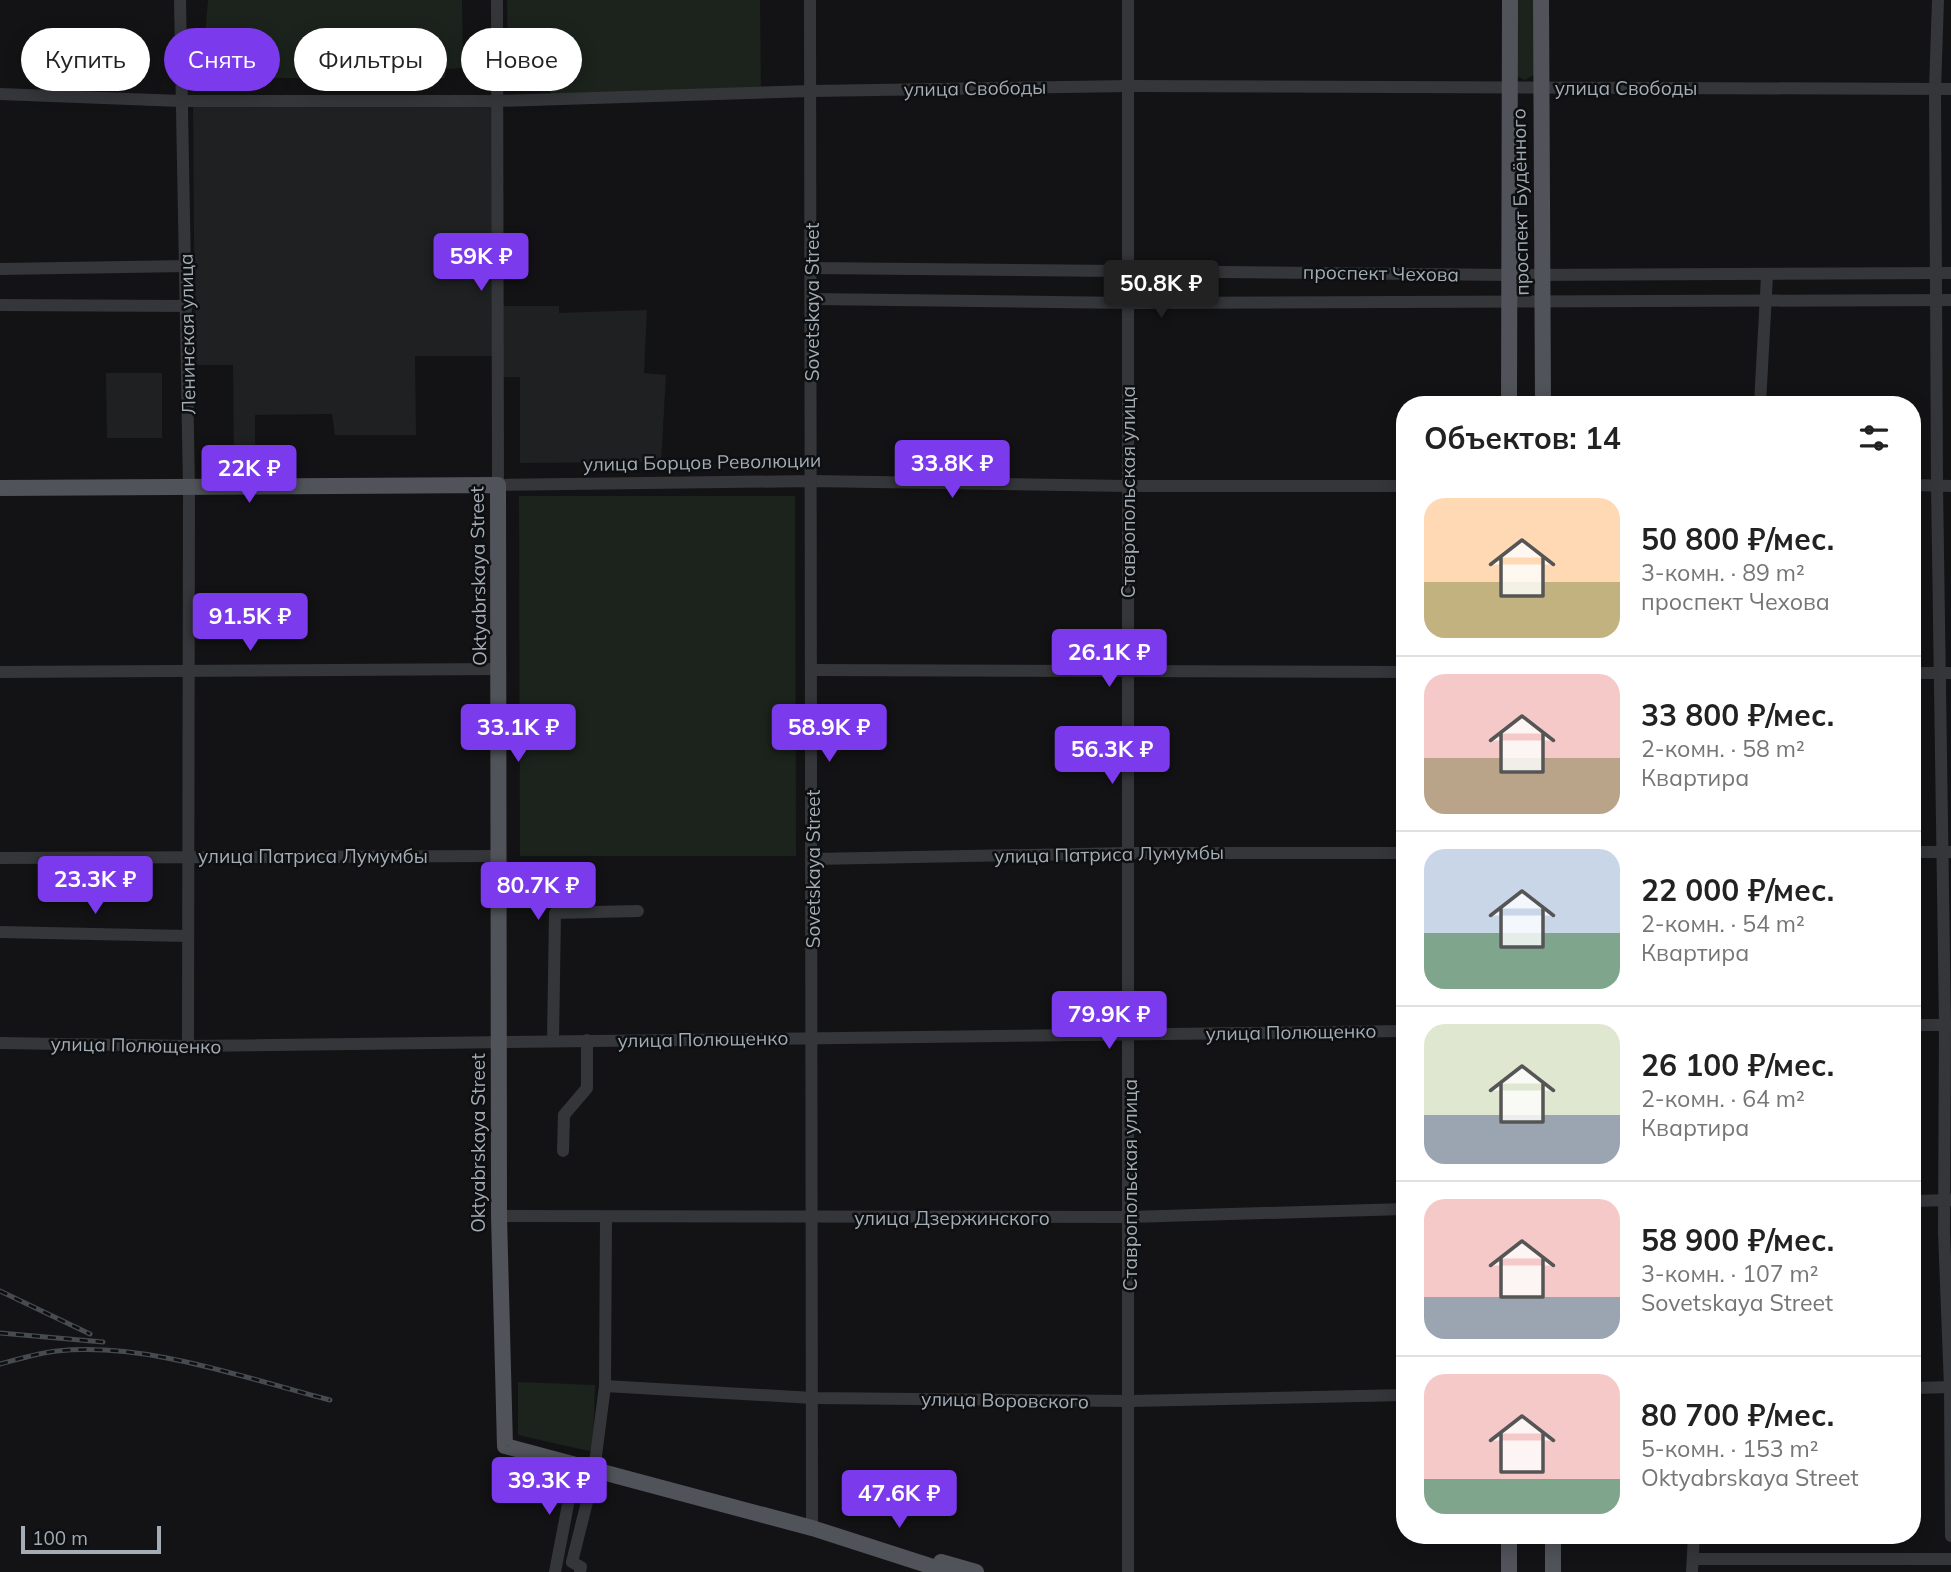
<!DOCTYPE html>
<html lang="ru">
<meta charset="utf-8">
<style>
body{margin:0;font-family:Mulish,sans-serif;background:#f6f6f6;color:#222;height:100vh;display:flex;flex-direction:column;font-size:26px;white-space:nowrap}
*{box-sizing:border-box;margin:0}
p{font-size:23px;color:#767676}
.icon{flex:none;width:38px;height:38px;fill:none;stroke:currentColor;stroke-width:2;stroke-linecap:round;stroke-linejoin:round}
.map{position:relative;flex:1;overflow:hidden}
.drawer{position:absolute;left:1396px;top:396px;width:525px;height:1148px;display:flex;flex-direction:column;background:#fff;border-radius:28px;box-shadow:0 4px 18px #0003}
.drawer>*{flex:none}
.top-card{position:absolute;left:21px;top:28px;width:665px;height:63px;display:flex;gap:14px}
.scale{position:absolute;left:21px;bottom:18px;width:140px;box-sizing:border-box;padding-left:7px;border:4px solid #a4acb6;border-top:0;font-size:19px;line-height:24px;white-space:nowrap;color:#a4acb6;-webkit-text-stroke:5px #0e0f10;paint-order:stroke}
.price{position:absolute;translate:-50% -60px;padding:0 16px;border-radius:7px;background:#7c3aed;color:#fff;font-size:23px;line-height:46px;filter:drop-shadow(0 2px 4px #0008)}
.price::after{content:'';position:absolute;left:50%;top:42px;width:21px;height:16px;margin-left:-10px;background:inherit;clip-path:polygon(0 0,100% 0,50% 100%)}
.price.on{background:#222;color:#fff}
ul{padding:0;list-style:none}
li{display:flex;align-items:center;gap:21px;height:175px;padding:0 28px}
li+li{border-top:2px solid #e0e0e0}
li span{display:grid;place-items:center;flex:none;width:196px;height:140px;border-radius:21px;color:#555}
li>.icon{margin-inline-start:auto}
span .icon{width:84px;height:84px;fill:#fffc;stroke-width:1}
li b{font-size:30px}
h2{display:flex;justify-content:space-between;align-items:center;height:84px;padding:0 28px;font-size:30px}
.tag{padding:0 24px;border-radius:32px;background:#fff;box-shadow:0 4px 18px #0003;font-size:24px;line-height:63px}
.tag.on{background:#7c3aed;color:#fff}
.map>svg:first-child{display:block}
.built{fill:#1f2022}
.green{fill:#1b231c}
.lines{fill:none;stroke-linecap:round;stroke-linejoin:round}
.minor{stroke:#34363a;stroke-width:12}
.major{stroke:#505359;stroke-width:16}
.rail-casing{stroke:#474a4f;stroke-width:5}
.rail{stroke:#0e0f10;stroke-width:2.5;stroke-dasharray:8;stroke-linecap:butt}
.labels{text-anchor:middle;stroke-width:5;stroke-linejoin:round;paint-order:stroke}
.street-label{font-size:19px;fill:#a4acb6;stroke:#0e0f10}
</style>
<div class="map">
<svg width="1951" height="1572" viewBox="0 0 1951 1572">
<rect width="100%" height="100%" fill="#131315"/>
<g class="built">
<polygon points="193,106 492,106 493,356 415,356 416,435 335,435 332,414 255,415 255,465 234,465 233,365 195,365"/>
<polygon points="502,306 559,306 559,313 647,310 644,373 666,375 661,462 520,463 520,377 503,377"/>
<polygon points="106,373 162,373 162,438 107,438"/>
</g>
<g class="green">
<polygon points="208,0 462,0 463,68 446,69 445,78 221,78 205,35"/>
<polygon points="507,0 760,0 761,92 551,94 550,69 508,70"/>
<polygon points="1515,0 1536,0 1535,74 1525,80 1515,75"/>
<polygon points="519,496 795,496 796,856 520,856"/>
<polygon points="518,1382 595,1385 593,1452 518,1435"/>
</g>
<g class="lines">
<g class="minor">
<polyline points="180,0 189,487 188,1046"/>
<polyline points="497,0 498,485 812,481 1127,486 1405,486"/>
<polyline points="810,0 812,1528"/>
<polyline points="1128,0 1128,1572"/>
<polyline points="1938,0 1935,89 1937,485 1945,1025 1944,1232 1950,1387 1951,1536"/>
<polyline points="0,94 181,101 497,101 811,91 1129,86 1951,89"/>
<polyline points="811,268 1510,275 1951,273"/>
<polyline points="0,269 187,266"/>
<polyline points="812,299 1129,303 1951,300"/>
<polyline points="0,305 187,306"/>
<polyline points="1760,404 1767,276"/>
<polyline points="1913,485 1951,486"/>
<polyline points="812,670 1405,672"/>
<polyline points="0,672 500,669"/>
<polyline points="1913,673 1951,673"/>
<polyline points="1913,852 1951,852"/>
<polyline points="0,858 499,856"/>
<polyline points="813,859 1129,853 1405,853"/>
<polyline points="0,932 188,936"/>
<polyline points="1913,1025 1951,1025"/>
<polyline points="553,1041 555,913 638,911"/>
<polyline points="0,1043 188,1046 1405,1031"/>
<polyline points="563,1151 564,1115 587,1088 587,1040"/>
<polyline points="1913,1201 1951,1200"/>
<polyline points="499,1216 1129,1217 1405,1209"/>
<polyline points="605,1386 813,1398 1130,1401 1405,1395"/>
<polyline points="1913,1388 1951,1387"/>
<polyline points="554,1459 568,1479 570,1494 555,1572"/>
<polyline points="594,1471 605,1386 606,1217"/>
<polyline points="1693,1559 1951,1559"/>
<polyline points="580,1572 581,1567 572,1562 592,1482 602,1472"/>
<polyline points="1692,1572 1694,1535"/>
</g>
<g class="major">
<polyline points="1541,0 1543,404"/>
<polyline points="1509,404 1510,0"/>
<polyline points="0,488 498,485 499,1216 505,1446 812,1528 949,1572"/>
<polyline points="941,1562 976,1572"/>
<polyline points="1509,1572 1509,1535"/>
<polyline points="1553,1572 1553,1535"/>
</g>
<g class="rail-casing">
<g id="rail">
<polyline points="0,1291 90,1334"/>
<polyline points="0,1333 103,1342"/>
<path d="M0,1364c19,-5 38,-11 57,-13 90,-9 187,27 273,49"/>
</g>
</g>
<use href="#rail" class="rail"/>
</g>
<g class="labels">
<g class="street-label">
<text transform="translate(975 88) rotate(-1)" y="7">улица Свободы</text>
<text x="1626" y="95">улица Свободы</text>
<text transform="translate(1520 202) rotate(-91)" y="7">проспект Будённого</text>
<text transform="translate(1381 273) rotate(1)" y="7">проспект Чехова</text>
<text transform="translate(812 302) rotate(-90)" y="7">Sovetskaya Street</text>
<text transform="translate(187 334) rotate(-91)" y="7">Ленинская улица</text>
<text transform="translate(702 462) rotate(-1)" y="7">улица Борцов Революции</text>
<text transform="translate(1128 492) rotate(-90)" y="7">Ставропольская улица</text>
<text transform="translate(478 576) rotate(-91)" y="7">Oktyabrskaya Street</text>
<text transform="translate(1109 854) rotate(-1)" y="7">улица Патриса Лумумбы</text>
<text x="313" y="863">улица Патриса Лумумбы</text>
<text transform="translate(813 869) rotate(-90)" y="7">Sovetskaya Street</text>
<text transform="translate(1291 1032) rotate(-1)" y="7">улица Полющенко</text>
<text transform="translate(703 1039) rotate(-1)" y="7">улица Полющенко</text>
<text transform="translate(136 1045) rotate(1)" y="7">улица Полющенко</text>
<text transform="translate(478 1143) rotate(-90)" y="7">Oktyabrskaya Street</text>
<text transform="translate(1130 1185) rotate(-90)" y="7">Ставропольская улица</text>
<text x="952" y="1225">улица Дзержинского</text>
<text transform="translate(1005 1400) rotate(1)" y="7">улица Воровского</text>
</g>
</g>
</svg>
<div class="scale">100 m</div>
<b class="price" style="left:481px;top:293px">59K ₽</b>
<b class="price on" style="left:1161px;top:320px">50.8K ₽</b>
<b class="price" style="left:952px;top:500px">33.8K ₽</b>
<b class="price" style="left:249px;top:505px">22K ₽</b>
<b class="price" style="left:250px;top:653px">91.5K ₽</b>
<b class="price" style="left:1109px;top:689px">26.1K ₽</b>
<b class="price" style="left:518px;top:764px">33.1K ₽</b>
<b class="price" style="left:829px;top:764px">58.9K ₽</b>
<b class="price" style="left:1112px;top:786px">56.3K ₽</b>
<b class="price" style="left:95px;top:916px">23.3K ₽</b>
<b class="price" style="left:538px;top:922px">80.7K ₽</b>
<b class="price" style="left:1109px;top:1051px">79.9K ₽</b>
<b class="price" style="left:549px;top:1517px">39.3K ₽</b>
<b class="price" style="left:899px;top:1530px">47.6K ₽</b>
<div class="top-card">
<a class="tag">Купить</a>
<a class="tag on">Снять</a>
<a class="tag">Фильтры</a>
<a class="tag">Новое</a>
</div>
<section class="drawer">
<h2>Объектов: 14<svg class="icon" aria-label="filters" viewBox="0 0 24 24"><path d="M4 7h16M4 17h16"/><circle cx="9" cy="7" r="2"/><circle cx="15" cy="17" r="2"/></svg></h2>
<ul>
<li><span style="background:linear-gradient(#ffd9b3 60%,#c2b280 0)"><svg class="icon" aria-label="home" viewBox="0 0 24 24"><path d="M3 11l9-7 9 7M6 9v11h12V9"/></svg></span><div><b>50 800 ₽/мес.</b><p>3-комн. · 89 m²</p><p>проспект Чехова</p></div></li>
<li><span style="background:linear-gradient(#f6c9c9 60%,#b9a48a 0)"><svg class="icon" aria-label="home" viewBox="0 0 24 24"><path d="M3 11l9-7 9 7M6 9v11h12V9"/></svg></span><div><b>33 800 ₽/мес.</b><p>2-комн. · 58 m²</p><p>Квартира</p></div></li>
<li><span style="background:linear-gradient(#c9d6e8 60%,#7fa58c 0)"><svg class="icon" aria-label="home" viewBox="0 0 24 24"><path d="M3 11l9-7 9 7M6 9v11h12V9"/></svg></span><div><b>22 000 ₽/мес.</b><p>2-комн. · 54 m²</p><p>Квартира</p></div></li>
<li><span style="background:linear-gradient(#dfe7d0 65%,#9aa5b1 0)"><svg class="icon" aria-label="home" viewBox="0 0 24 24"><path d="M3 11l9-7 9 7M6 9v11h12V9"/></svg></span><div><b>26 100 ₽/мес.</b><p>2-комн. · 64 m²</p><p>Квартира</p></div></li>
<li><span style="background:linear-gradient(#f6c9c9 70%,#9aa5b1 0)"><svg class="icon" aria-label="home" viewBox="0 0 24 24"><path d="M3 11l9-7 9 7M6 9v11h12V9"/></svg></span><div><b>58 900 ₽/мес.</b><p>3-комн. · 107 m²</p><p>Sovetskaya Street</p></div></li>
<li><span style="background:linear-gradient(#f6c9c9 75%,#7fa58c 0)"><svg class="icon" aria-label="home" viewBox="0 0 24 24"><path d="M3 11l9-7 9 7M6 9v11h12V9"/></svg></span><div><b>80 700 ₽/мес.</b><p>5-комн. · 153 m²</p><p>Oktyabrskaya Street</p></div></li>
</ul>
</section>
</div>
